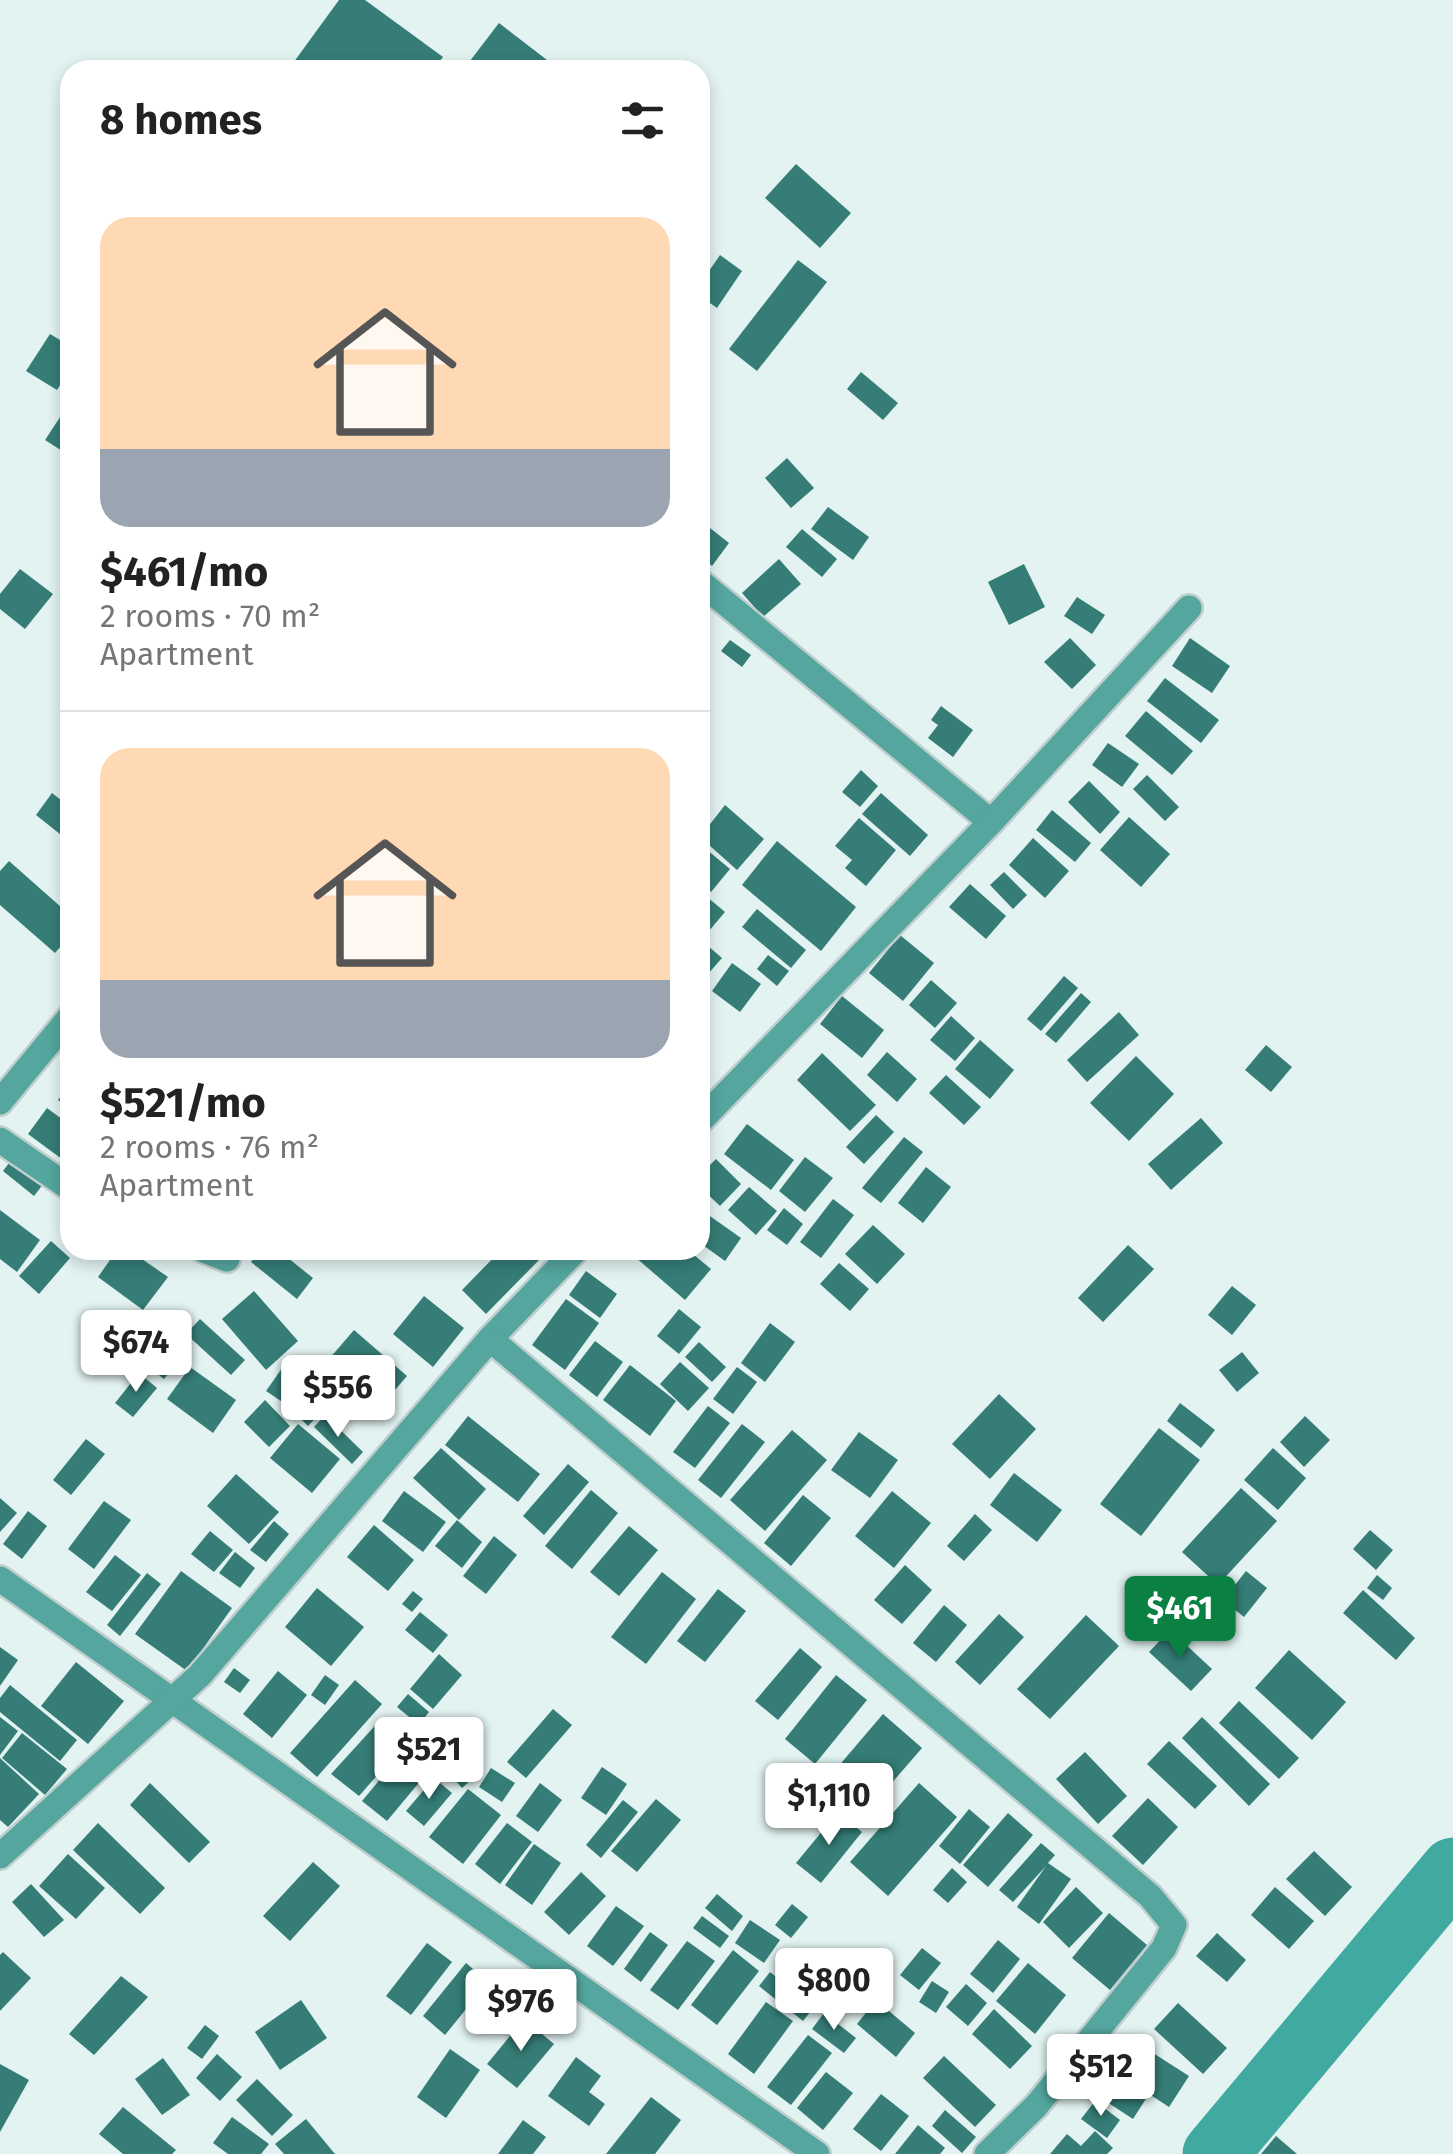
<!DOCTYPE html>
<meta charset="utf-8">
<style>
body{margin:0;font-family:"Fira Sans",sans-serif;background:#f6f6f6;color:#222;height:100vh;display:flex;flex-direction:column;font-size:38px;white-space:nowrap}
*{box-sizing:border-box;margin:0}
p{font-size:32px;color:#767676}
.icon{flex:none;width:55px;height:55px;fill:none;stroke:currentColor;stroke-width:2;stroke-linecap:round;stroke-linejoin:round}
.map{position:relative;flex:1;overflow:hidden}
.sheet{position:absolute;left:60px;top:60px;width:650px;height:1200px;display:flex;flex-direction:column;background:#fff;border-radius:30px;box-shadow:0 5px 15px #0003}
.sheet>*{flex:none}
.price{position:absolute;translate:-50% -85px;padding:0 22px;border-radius:10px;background:#fff;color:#222;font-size:32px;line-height:65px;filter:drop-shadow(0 2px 5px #0008)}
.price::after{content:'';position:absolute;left:50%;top:60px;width:30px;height:22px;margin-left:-15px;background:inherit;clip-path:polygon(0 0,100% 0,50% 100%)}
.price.on{background:#0b8043;color:#fff}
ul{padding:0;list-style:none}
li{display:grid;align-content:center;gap:20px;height:530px;padding:0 40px}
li+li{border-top:2px solid #e0e0e0}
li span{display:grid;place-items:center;height:310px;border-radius:30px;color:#555}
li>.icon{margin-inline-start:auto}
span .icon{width:180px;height:180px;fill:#fffc;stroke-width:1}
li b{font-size:42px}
h2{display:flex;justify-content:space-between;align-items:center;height:120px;padding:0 40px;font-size:42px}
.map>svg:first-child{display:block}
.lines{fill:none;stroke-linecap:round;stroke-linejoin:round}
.river{stroke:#40aaa1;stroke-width:65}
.building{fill:#357d76}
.minor-casing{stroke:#c0cfcd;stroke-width:30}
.minor{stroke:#54a69e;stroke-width:25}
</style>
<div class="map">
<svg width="1453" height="2154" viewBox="0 0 1453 2154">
<rect width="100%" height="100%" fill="#e2f3f1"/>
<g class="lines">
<polyline class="river" points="1215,2154 1453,1870"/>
</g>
<g class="building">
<polygon points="339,0 365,0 443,57 433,70 288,70"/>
<polygon points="499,23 560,70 463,70"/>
<polygon points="796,164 851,213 820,248 765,198"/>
<polygon points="720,255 742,271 717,308 700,296 700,284"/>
<polygon points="798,260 827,282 757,371 729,349"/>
<polygon points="50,334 70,346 70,369 57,390 26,371"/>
<polygon points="861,372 898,403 883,420 847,389"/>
<polygon points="70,402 70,456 45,440"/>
<polygon points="787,458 814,488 791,508 765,478"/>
<polygon points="828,507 869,537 853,560 811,529"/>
<polygon points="710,528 729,543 712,566 700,557 700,542"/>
<polygon points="802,529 837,559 822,577 786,547"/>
<polygon points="779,559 801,584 763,617 742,593"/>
<polygon points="1024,564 1045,607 1009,625 988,582"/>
<polygon points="20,569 53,594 25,629 0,609 0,594"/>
<polygon points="1077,597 1105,615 1092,634 1064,616"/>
<polygon points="1070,638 1096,665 1072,689 1044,662"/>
<polygon points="1190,638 1230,666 1212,693 1172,666"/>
<polygon points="730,640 751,655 742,667 721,651"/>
<polygon points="1165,678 1219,720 1201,743 1147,701"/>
<polygon points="941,706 973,730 953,757 928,738 938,725 931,720"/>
<polygon points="1146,711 1193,751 1172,775 1125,736"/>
<polygon points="1108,743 1139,764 1122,787 1092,765"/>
<polygon points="861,770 878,786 860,807 842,792"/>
<polygon points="1147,775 1179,807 1165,821 1133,789"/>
<polygon points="1089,781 1120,812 1100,834 1068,802"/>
<polygon points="52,793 70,807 70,842 36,815"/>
<polygon points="881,793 928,835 910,856 862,814"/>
<polygon points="725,805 764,839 737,870 700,837"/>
<polygon points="1052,810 1091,843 1075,862 1036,830"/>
<polygon points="1129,817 1170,854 1141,887 1100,850"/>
<polygon points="859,818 896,850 866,886 845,868 852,860 835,846"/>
<polygon points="1033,838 1069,871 1045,898 1009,865"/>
<polygon points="777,841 856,907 821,951 742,885"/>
<polygon points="700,844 730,869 711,892 700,882"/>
<polygon points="9,861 70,915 70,936 55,953 0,905 0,871"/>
<polygon points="1004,872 1027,895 1013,909 990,885"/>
<polygon points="970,884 1006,916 986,939 949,907"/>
<polygon points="700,891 725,912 708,932 700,926"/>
<polygon points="757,909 806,950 791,968 742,927"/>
<polygon points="900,935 934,963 903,1001 869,973"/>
<polygon points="700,939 722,958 700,983"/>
<polygon points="768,955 789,971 777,986 757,969"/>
<polygon points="732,963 761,984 740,1012 712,991"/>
<polygon points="1064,976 1078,988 1041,1031 1027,1019"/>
<polygon points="931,980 957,1003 935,1028 909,1005"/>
<polygon points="1081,993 1091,1002 1056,1043 1045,1034"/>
<polygon points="842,996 884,1030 862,1058 820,1024"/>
<polygon points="1119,1012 1139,1035 1087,1082 1067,1060"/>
<polygon points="951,1016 975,1038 955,1061 930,1040"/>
<polygon points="980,1040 1014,1070 990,1099 955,1069"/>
<polygon points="1266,1045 1292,1067 1271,1092 1245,1070"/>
<polygon points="887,1052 917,1079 897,1102 867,1075"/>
<polygon points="822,1053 876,1105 850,1131 797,1080"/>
<polygon points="1136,1056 1174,1094 1129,1141 1090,1103"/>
<polygon points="946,1075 981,1107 964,1125 929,1093"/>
<polygon points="70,1084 70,1109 58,1100"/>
<polygon points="47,1108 70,1125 70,1165 28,1134"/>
<polygon points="876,1115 894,1132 864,1164 846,1147"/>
<polygon points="1201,1118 1223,1143 1171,1190 1148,1164"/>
<polygon points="747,1124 794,1160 771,1190 724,1154"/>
<polygon points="904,1137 923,1152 881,1203 862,1188"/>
<polygon points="15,1155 47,1179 34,1196 3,1171"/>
<polygon points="805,1157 833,1178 805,1212 779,1191"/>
<polygon points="716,1159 741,1184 720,1206 700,1187 700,1175"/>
<polygon points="926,1167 951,1187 923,1223 898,1203"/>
<polygon points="749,1187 777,1211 756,1235 728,1210"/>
<polygon points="833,1199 854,1215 821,1258 800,1242"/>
<polygon points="784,1208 803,1224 787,1245 767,1230"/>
<polygon points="700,1209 741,1238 725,1261 700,1243"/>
<polygon points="0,1210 40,1240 17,1272 0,1259"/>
<polygon points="873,1225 905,1254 877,1284 845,1254"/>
<polygon points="51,1241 70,1258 39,1294 19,1276"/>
<polygon points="1128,1245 1154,1269 1103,1322 1078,1298"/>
<polygon points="117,1250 129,1250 168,1277 143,1310 98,1277"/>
<polygon points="260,1250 278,1250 313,1278 297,1299 251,1262"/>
<polygon points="501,1250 532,1250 541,1258 486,1314 462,1290"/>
<polygon points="627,1250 688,1250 711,1269 685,1300"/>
<polygon points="839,1263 869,1289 850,1311 820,1284"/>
<polygon points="586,1271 617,1294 600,1318 569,1295"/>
<polygon points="1232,1286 1256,1305 1232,1335 1208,1315"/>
<polygon points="254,1291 298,1341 266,1370 222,1319"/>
<polygon points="424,1296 464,1328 433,1367 393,1334"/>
<polygon points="566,1299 599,1323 565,1370 532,1345"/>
<polygon points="679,1309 701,1327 679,1354 657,1336"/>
<polygon points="200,1319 245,1360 231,1375 186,1334"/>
<polygon points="770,1323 795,1342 765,1382 741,1363"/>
<polygon points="171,1326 192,1343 164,1379 142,1362"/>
<polygon points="354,1330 407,1376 376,1412 323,1366"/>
<polygon points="595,1341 623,1362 597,1397 569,1375"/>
<polygon points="699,1342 726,1367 712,1382 685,1357"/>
<polygon points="1242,1352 1259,1373 1237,1392 1219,1370"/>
<polygon points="680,1362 709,1388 688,1411 660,1384"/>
<polygon points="285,1364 300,1375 281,1401 266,1391"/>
<polygon points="630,1365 676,1401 650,1436 603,1400"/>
<polygon points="190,1367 236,1400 213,1433 167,1399"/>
<polygon points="737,1367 757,1382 733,1414 713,1399"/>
<polygon points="139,1373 157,1388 133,1417 115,1403"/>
<polygon points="315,1374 337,1395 308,1426 286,1404"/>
<polygon points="999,1394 1036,1429 990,1479 952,1444"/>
<polygon points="265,1400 290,1426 269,1447 244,1422"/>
<polygon points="1180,1403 1215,1430 1201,1448 1167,1421"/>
<polygon points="708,1406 730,1423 695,1468 673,1452"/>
<polygon points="325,1415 363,1452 352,1464 314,1427"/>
<polygon points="468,1416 540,1474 518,1502 445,1445"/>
<polygon points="1305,1416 1330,1440 1304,1467 1280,1442"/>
<polygon points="298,1424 340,1459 312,1493 270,1458"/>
<polygon points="742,1424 765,1442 721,1498 698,1480"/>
<polygon points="1159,1428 1200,1460 1141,1536 1100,1504"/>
<polygon points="792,1430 827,1460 765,1531 730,1500"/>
<polygon points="859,1432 898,1460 870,1498 831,1470"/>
<polygon points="86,1439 105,1454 71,1495 53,1480"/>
<polygon points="441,1448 486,1489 459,1520 413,1478"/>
<polygon points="1273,1448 1306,1478 1278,1510 1244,1480"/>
<polygon points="568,1464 589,1482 544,1535 523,1516"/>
<polygon points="1014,1473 1062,1510 1037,1542 990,1505"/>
<polygon points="236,1474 279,1512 249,1544 207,1506"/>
<polygon points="1241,1488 1277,1521 1218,1585 1182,1552"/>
<polygon points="591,1490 618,1513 572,1569 545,1546"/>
<polygon points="404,1491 446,1522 423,1552 382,1521"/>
<polygon points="892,1491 931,1523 894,1568 855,1536"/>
<polygon points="803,1495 831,1518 791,1566 764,1543"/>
<polygon points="0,1498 17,1513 0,1532"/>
<polygon points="104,1501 131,1520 94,1569 68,1549"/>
<polygon points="28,1511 47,1526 22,1559 3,1544"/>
<polygon points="975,1514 992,1530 964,1561 947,1546"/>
<polygon points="457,1520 482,1542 462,1568 435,1546"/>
<polygon points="274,1521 289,1534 266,1562 250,1550"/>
<polygon points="374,1525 414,1560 388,1591 347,1557"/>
<polygon points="629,1526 658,1550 619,1596 590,1572"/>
<polygon points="1370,1530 1393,1550 1376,1570 1353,1549"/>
<polygon points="210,1531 233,1550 214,1572 191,1554"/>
<polygon points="494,1536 517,1555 486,1594 463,1576"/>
<polygon points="235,1552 255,1568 240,1588 219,1573"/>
<polygon points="115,1555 141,1575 112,1611 86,1592"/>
<polygon points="905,1565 932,1590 902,1624 874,1600"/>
<polygon points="181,1571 232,1608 187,1671 135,1634"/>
<polygon points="1246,1571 1267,1588 1244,1617 1223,1600"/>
<polygon points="662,1572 696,1599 646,1664 611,1637"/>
<polygon points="147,1573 161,1584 120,1636 107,1625"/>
<polygon points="1377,1575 1392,1588 1383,1600 1367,1588"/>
<polygon points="317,1588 364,1627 331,1666 285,1627"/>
<polygon points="718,1589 746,1611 705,1662 677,1641"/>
<polygon points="1363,1590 1415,1638 1396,1660 1343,1613"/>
<polygon points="413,1591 423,1599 412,1612 402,1604"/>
<polygon points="944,1605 967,1625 936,1662 913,1643"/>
<polygon points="420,1612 448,1635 433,1653 405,1630"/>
<polygon points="999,1614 1024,1637 980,1685 955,1662"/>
<polygon points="1086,1615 1119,1646 1050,1719 1017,1689"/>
<polygon points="1170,1630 1212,1669 1191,1691 1149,1652"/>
<polygon points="0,1647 18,1660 0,1686"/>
<polygon points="800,1648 822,1667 778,1720 755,1701"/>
<polygon points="1289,1650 1346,1702 1312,1740 1255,1688"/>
<polygon points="439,1654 462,1675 433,1709 410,1689"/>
<polygon points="76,1662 124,1701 88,1744 41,1706"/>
<polygon points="234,1668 250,1680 240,1693 224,1682"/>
<polygon points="278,1671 307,1695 272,1738 243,1714"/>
<polygon points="325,1675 339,1685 325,1705 311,1695"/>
<polygon points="836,1675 867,1700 815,1764 785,1739"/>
<polygon points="355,1680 382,1704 317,1777 290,1753"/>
<polygon points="10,1685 77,1740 60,1761 0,1712 0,1698"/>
<polygon points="408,1694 429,1712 419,1725 397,1707"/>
<polygon points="1239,1701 1299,1758 1279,1779 1219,1723"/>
<polygon points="553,1709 572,1725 526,1778 507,1762"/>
<polygon points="883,1714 922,1748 870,1808 831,1775"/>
<polygon points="0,1717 18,1731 0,1755"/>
<polygon points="1202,1717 1270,1784 1249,1806 1182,1738"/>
<polygon points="382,1718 409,1739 359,1796 331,1774"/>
<polygon points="22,1733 67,1769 45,1795 2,1758"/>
<polygon points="1169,1741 1217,1786 1195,1809 1147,1764"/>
<polygon points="451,1746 478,1774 462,1788 437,1760"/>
<polygon points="1085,1752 1127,1796 1098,1824 1056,1779"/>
<polygon points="0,1758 39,1794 8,1827 0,1820"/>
<polygon points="397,1759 422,1779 387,1821 362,1801"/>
<polygon points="602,1767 627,1784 606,1815 581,1798"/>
<polygon points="491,1768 515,1783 502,1802 479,1787"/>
<polygon points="434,1778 452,1793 424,1826 406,1811"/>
<polygon points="150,1783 210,1842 189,1863 130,1805"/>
<polygon points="540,1783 562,1800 538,1832 516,1816"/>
<polygon points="919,1783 957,1817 888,1896 850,1862"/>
<polygon points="468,1789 501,1815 463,1864 429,1837"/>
<polygon points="1148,1798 1178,1827 1143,1865 1112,1836"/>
<polygon points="656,1799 681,1820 637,1872 611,1851"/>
<polygon points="623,1800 638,1812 601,1858 586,1845"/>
<polygon points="969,1809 990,1827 960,1864 939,1846"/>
<polygon points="838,1812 862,1832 821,1883 796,1863"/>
<polygon points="1008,1813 1033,1835 988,1887 963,1865"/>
<polygon points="98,1823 165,1888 140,1914 73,1850"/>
<polygon points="507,1823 532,1842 500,1884 475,1864"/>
<polygon points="1041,1843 1055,1855 1048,1863 1071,1879 1039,1924 1017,1907 1046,1866 1013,1902 999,1890"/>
<polygon points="534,1844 561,1863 532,1905 505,1885"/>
<polygon points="1314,1851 1352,1887 1325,1916 1286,1879"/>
<polygon points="68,1854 105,1888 76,1919 39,1886"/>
<polygon points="313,1862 340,1886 290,1941 263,1916"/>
<polygon points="952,1868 967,1882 948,1903 933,1890"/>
<polygon points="581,1872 606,1896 569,1935 544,1912"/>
<polygon points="31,1884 64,1920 44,1937 12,1902"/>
<polygon points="1076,1887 1103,1913 1069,1948 1043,1922"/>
<polygon points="1275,1887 1314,1921 1289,1949 1251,1915"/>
<polygon points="717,1894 743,1916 732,1931 705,1908"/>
<polygon points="792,1904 808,1917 791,1938 775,1925"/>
<polygon points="616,1906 644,1926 613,1966 587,1946"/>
<polygon points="1109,1913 1147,1945 1110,1990 1072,1958"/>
<polygon points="702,1916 729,1936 720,1948 693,1928"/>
<polygon points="750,1920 780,1940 764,1963 735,1943"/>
<polygon points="650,1932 668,1945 641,1982 624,1969"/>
<polygon points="1217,1933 1246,1960 1227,1982 1196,1956"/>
<polygon points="998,1940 1020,1959 993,1993 970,1974"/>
<polygon points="687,1941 715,1961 678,2010 650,1990"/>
<polygon points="427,1943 452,1962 411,2015 386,1996"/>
<polygon points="922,1948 941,1963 919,1990 900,1975"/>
<polygon points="733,1950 759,1971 717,2025 691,2005"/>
<polygon points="3,1952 31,1978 0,2011 0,1955"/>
<polygon points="466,1963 488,1982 445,2035 423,2016"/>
<polygon points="1028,1963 1066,1995 1035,2034 996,2001"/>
<polygon points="770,1972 814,2007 803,2021 759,1986"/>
<polygon points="121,1976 148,1997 94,2055 69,2034"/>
<polygon points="932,1981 949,1992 936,2013 919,2002"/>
<polygon points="966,1984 987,2003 968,2026 946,2007"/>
<polygon points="301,2000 327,2038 280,2070 255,2032"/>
<polygon points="876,2000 915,2033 896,2057 857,2024"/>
<polygon points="766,2002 793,2021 754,2074 728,2054"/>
<polygon points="1178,2003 1227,2048 1203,2074 1154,2029"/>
<polygon points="994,2009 1032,2046 1010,2069 972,2034"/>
<polygon points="824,2013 856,2038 844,2053 812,2029"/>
<polygon points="524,2019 554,2044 517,2088 487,2064"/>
<polygon points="205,2025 219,2036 202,2059 187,2048"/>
<polygon points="808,2035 832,2053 791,2105 767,2087"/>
<polygon points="1139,2044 1189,2076 1169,2107 1149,2094 1133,2119 1104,2100"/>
<polygon points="450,2049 480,2070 446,2118 417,2097"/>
<polygon points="217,2054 242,2077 220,2101 196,2078"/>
<polygon points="944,2056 996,2105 975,2127 923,2078"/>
<polygon points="576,2057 601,2076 589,2092 605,2104 589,2126 548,2096"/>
<polygon points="163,2058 190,2095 162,2115 135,2079"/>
<polygon points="0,2064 29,2080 0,2132"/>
<polygon points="826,2072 853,2093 823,2130 797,2108"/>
<polygon points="257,2079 293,2115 272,2136 236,2100"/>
<polygon points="881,2094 909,2116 881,2151 853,2129"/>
<polygon points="651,2097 681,2120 655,2154 606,2154"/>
<polygon points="1095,2101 1120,2120 1107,2138 1081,2119"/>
<polygon points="123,2107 176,2150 172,2154 123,2154 99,2134"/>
<polygon points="945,2110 976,2137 962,2153 932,2126"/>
<polygon points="232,2117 269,2144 261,2154 228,2154 213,2143"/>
<polygon points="306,2119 335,2154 284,2154 275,2144"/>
<polygon points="523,2120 546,2137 533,2154 498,2154"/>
<polygon points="918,2125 945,2148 940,2154 895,2154"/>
<polygon points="1095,2131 1113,2148 1107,2154 1050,2154 1067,2134 1081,2146"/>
<polygon points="1276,2136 1297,2154 1261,2154"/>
</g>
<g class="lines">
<g class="minor-casing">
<g id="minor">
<polyline points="700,582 991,822"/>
<polyline points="0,1102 70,1017"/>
<polyline points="700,1121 991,822 1189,608"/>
<polyline points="0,1140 70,1188"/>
<polyline points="204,1250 227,1259"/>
<polyline points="490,1339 576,1250"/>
<polyline points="0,1579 817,2154"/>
<polyline points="0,1856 200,1675 490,1339 1150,1896 1174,1925 1164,1948 1037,2105 987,2154"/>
</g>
</g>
<use href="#minor" class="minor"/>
</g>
</svg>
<b class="price" style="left:136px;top:1395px">$674</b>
<b class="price" style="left:338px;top:1440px">$556</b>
<b class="price on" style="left:1180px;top:1661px">$461</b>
<b class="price" style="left:429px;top:1802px">$521</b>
<b class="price" style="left:829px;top:1848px">$1,110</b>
<b class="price" style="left:834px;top:2033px">$800</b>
<b class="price" style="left:521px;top:2054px">$976</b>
<b class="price" style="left:1101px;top:2119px">$512</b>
<section class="sheet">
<h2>8 homes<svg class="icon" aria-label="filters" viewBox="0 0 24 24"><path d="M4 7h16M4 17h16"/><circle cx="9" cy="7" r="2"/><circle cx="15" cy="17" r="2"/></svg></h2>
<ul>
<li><span style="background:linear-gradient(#ffd9b3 75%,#9aa5b1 0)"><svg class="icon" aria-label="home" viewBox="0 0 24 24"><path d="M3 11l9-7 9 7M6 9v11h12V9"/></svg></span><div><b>$461/mo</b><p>2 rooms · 70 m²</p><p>Apartment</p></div></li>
<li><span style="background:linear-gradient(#ffd9b3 75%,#9aa5b1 0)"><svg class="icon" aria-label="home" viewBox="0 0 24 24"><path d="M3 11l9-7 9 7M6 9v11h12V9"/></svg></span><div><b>$521/mo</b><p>2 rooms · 76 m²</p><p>Apartment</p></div></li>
</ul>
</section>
</div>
